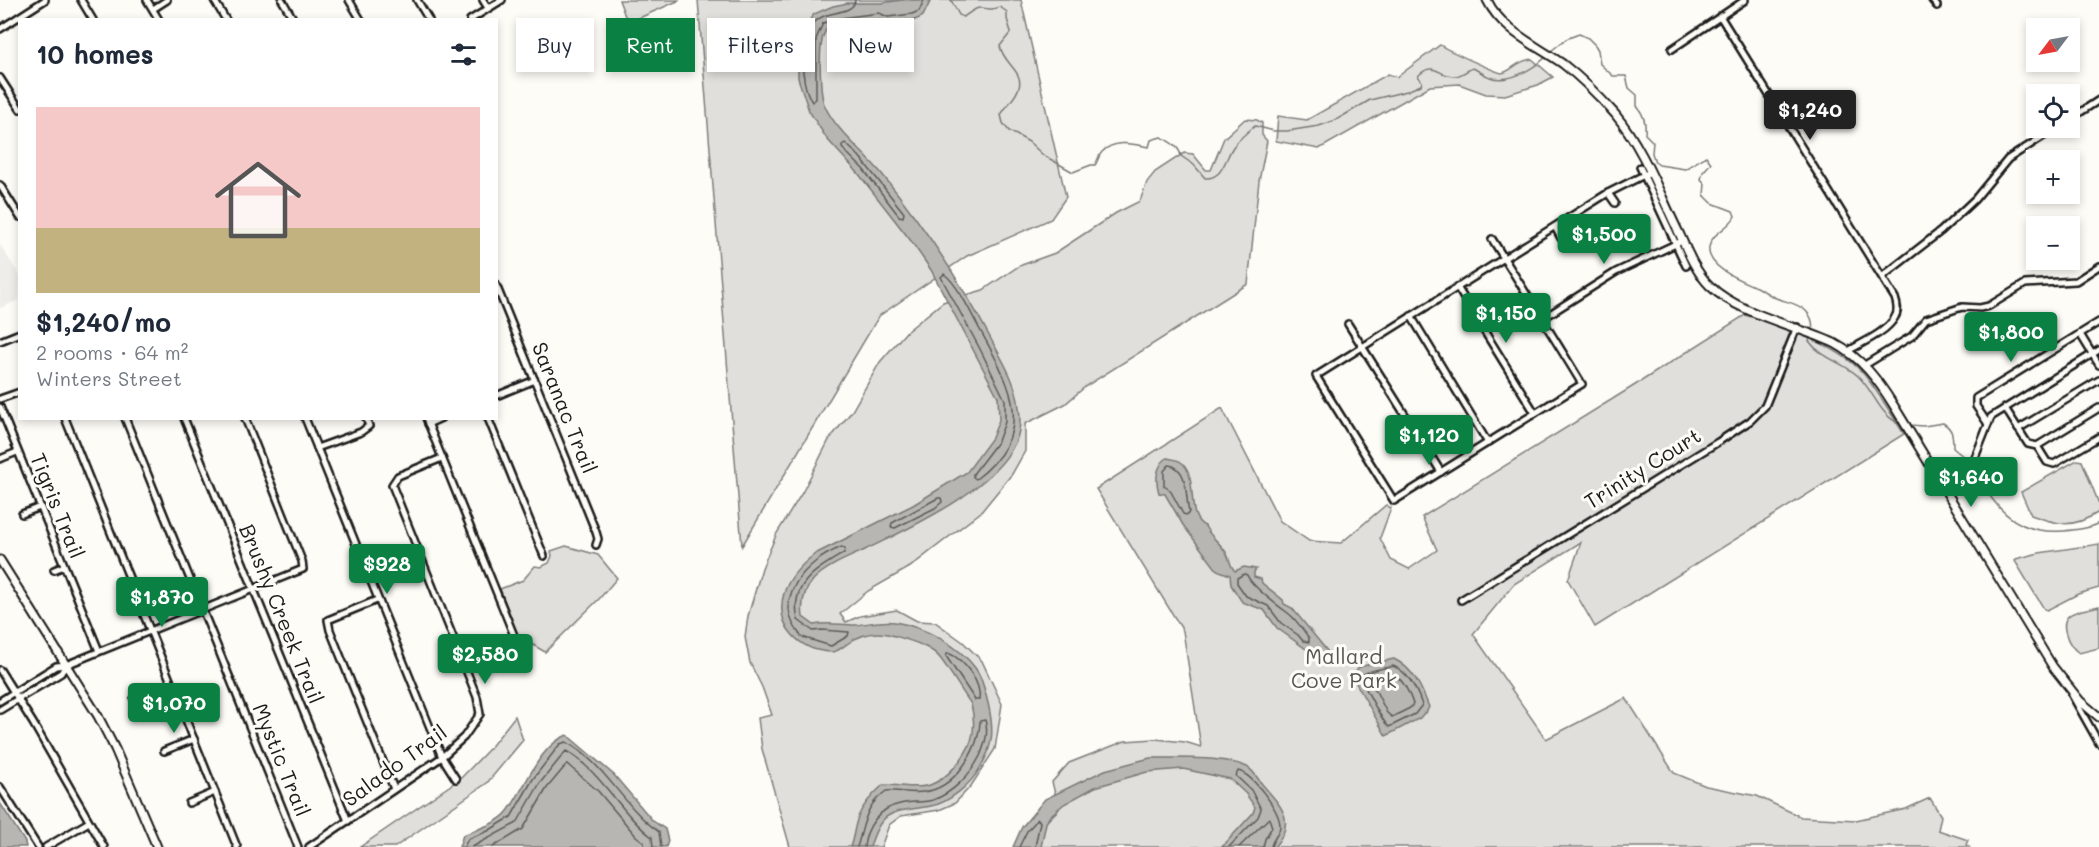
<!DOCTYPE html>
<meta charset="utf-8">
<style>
body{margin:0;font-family:Mali,sans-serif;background:#f6f6f7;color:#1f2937;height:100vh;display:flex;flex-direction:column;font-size:22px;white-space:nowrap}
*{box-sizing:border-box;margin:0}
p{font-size:20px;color:#747a83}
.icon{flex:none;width:33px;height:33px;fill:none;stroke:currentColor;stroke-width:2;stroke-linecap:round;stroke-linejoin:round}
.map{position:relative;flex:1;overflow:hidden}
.details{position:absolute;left:18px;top:18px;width:480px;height:402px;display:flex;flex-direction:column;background:#fff;border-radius:0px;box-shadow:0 3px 9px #0003}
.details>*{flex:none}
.hud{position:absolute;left:516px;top:18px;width:570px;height:54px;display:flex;gap:12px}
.needle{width:39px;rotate:238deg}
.buttons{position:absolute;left:2026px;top:18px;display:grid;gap:12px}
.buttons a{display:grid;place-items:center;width:54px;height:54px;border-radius:0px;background:#fff;box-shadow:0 3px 9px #0003;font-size:30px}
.price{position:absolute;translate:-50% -51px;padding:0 14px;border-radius:6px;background:#0b8043;color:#fff;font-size:20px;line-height:39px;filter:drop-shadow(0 2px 3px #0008)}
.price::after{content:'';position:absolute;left:50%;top:36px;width:18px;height:14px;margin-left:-9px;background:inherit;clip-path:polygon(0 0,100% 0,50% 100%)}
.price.selected{background:#222;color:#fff}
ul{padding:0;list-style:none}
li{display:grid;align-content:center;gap:12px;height:318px;padding:0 18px}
li span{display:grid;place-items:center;height:186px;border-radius:0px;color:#555}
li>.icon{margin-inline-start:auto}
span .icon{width:108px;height:108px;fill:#fffc;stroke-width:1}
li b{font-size:26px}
h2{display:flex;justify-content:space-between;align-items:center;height:72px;padding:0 18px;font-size:26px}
.chip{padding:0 21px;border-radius:0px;background:#fff;box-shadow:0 3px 9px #0003;font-size:21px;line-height:54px}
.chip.selected{background:#0b8043;color:#fff}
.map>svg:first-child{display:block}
.built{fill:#eeede9}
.green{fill:#e0dfdb;stroke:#7e7e7c;stroke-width:1.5}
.water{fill:#b7b6b2;stroke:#797876;stroke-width:1.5}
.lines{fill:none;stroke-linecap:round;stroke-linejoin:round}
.shore{stroke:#5a5a58;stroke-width:1.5}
.stream{stroke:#797876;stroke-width:1.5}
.minor-casing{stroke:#1c1c1c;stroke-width:10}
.major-casing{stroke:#1c1c1c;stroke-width:11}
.minor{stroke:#fdfcf7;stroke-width:5}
.major{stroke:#fdfcf7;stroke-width:7}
.labels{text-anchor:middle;stroke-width:6;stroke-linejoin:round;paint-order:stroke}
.street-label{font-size:21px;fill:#1c1c1c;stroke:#fdfcf7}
.park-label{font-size:21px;fill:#575655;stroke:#fdfcf7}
</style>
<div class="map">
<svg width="2099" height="847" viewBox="0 0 2099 847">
<rect width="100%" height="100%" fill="#fdfcf7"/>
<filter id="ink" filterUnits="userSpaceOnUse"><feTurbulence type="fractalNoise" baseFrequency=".0167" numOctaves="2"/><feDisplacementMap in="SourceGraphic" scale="12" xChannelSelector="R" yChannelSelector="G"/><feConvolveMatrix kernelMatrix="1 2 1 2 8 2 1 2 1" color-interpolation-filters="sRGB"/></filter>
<g filter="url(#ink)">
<polygon class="built" points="0,245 20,276 19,300 0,308"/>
<g class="green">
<polygon points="619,0 680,0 630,22 625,16"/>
<polygon points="698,0 1021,0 1066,197 1051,219 967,256 879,316 742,546"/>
<path d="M1440,45c7,5 58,28 62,28 11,-2 13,-12 30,-14l21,18 -15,8 -33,10 -19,-1 -27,-10 -29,2 -111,63 -43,-8 2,-25 29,4 81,-46 9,3z"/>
<polygon points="1245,119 1257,120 1262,123 1262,135 1267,141 1259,181 1248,284 1086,386 1065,404 1025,424 1025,451 1012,474 981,512 910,567 868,591 840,614 846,622 860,616 897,610 917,621 935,622 963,642 982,661 1002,704 995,749 971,786 955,803 939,810 901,816 889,825 881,847 790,847 762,749 758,718 772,715 762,687 750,663 745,637 748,616 762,568 777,533 802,493 829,440 852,411 880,362 906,332 943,302 983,290 1019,266 1055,253 1116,213 1140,201 1147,182 1155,172 1184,153 1193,154 1206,170 1211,170 1224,138"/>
<path d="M1745,315c37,12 90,28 117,57 16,19 29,42 42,62l-309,193 -27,-47 13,-38 -67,42 -41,50 73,105 80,-41 48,75 32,13 51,10 44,21 55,3 50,-11 24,-11 11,18 -3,14 30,10 -2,5 3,2h-936l7,-19 19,-19 -7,-27 17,-19 56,-22 30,-2 30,3 16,5 -18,-116 -87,-142 126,-81 58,113 29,20 32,2 45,-38 5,3 -11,30 11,22 18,9 28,-19 -15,-33 210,-130z"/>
<path d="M2077,460l5,1 17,43v8c-27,17 -40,13 -68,3l-10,-23z"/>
<polygon points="2099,544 2099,588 2078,594 2047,610 2044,609 2015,561 2016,559 2039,553"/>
<polygon points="566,546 598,555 617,578 600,598 545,652 528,642 520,641 500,589 523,580 535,566 541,567 549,563 552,556 551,551"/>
<path d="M2099,606v42l-20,5c-7,-5 -11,-11 -13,-19 -8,-24 16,-23 33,-28z"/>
<polygon points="515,716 523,740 487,783 395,847 360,847 461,778 490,748"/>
</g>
<g class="water">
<path d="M902,0h29l-8,16c-16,10 -32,5 -48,4 -15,-1 -35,3 -48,8 -2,4 -5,9 -5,13 -3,12 -2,52 2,63 10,25 41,49 58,70 42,52 79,108 110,167 11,20 25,43 27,67 2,11 1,25 -4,35 -23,48 -104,84 -150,107 -17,8 -38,16 -51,29 -10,11 -13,24 -11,38l11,8c13,-3 27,0 41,0 13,-1 26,-5 40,-3 29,5 64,23 81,47 7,10 9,23 12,34 6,26 6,42 -8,65 -9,16 -31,35 -49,38 -36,7 -49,0 -61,41h-20c4,-10 4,-20 8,-30 5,-13 15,-23 25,-32 15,-1 32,5 47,0 17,-6 35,-27 41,-44 4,-12 3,-25 0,-37 -11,-15 -20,-32 -31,-46 -9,-12 -32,-18 -45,-22 -18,-6 -33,-3 -48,8 -5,3 -9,8 -16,8 -31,-1 -57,-26 -47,-59 5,-15 18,-29 31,-39l98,-49 54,-33 25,-34 7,-18 -1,-23 -67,-127 -20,-29 -53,-68 -31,-34 -18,-28 -11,-33v-31l3,-16 13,-17 19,-8 15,-3h33z"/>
<path d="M1167,458c4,1 10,1 14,4 19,14 3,55 24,64 5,11 16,17 22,28 3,6 3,12 8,17l9,-4 12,2 -2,3v5l7,2 1,4 21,17 1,4 8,4 36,44 3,4 -2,5 -5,3 -12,-8 -2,-4 -33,-24 -13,-18 -22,-8 -11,-17 -1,-10 -13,-5 -34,-45 -18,-31 -6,-1c-4,-13 -3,-27 8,-35z"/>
<path d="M1394,659c20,10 27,28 35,48l-3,6h-2l-4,5 -34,18 -34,-60c2,-2 4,-5 6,-8 4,-3 28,-7 36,-9z"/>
<path d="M567,735l47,40 39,46 12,8 3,12 -2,6h-207l4,-12c14,-6 35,-11 45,-24 18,-24 30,-64 59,-76z"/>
<path d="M1150,758c26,0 74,-2 97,9 6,3 11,12 15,17 18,21 36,37 12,63h-52l31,-34 2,-6 -9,-13 -16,-15 -47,-10 -36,3 -52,15 -31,17 -14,12 -4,7 -5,24h-28l9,-20 23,-28 60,-29z"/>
<polygon points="0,803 25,842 26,847 0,847"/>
</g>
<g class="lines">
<g class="shore">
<path d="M855,0c-1,14 -25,11 -35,18 -23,14 -21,64 -8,84l4,-3v-60l7,-16 18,-5 38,-5 9,4 24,-3 7,-3 5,-11"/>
<polygon points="845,143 859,156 904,213 903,217 899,216 863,169 842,148 842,145"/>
<path d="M944,274c13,9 27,39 35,54 30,55 61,103 -3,151l-3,-2v-3l25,-33 7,-19v-22l-25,-51 -39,-72z"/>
<path d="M1169,465c20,3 16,31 20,47l-2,3 -4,-1 -13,-24 -6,-4v-15z"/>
<polygon points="938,498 941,498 942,502 935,508 895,528 891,527 892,523"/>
<path d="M842,547l3,2 -1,4c-26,16 -55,30 -46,67l15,11 9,-1 27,2 -1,4 -17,10 -29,-9c-33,-37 3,-76 40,-90z"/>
<path d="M1244,574l3,1c4,11 30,30 41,38 8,6 15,17 21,25v4l-6,-1 -5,-6 -17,-12 -13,-17 -22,-10 -9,-13v-5z"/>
<path d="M948,653c16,6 34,30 31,47h-4l-29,-44z"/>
<path d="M1393,666c16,6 24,24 29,39l-7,9 -26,13c-7,-6 -26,-42 -28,-51 5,-6 23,-7 32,-10z"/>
<path d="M1392,674c11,4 17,18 21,30l-3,4 -18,9 -5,-4 -16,-32 2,-3z"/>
<path d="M464,847l4,-8 20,-8 23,-14 22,-38 27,-35 6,-2c39,21 58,66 93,90l2,15"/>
<path d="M472,847l45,-24 23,-40 26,-32c34,19 56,64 86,86l1,10"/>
<polyline points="493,847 523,829 547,788 567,764 598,791 636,836 644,842 644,847"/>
<path d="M857,847c8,-24 7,-40 29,-56 12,-1 25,3 37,1 32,-3 56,-42 57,-71l5,-1c4,12 0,24 -5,36 -9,18 -27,37 -47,44 -10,3 -22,1 -33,4 -21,4 -34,23 -36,43"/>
<polyline points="1019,847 1027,831 1038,819 1040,822 1035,847"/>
<path d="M1229,847l29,-30 3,-8 -10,-19 -15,-14 2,-5c14,3 42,39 42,55 0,8 -8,13 -9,21"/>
<polyline points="1239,847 1269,818 1272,827 1265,839 1263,847"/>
</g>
<g class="stream">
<path d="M951,0l8,15 4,2c6,-3 11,-9 17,-9 9,0 11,3 20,-1l7,5v7l4,13 -11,14c3,17 24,26 19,41 -3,11 -13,18 -18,28l2,8 6,8 20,11 14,13 30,17 18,-7h4c3,-4 3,-9 7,-13 13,-13 31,-8 47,-5l2,-7 10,-3c9,5 18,9 20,19l13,9 11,13c18,1 20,-19 28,-31 6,-8 14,-15 22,-21l19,5h13l32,-5 17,-6 34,-20 37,-9 14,-6 1,-3 -4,-6c16,-16 21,1 37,0 6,0 12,-6 18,-8 6,3 11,7 17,9 18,7 43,-8 56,-20"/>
<path d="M1551,51l15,-12 13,-5 9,4 7,7 3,5 2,14 13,12h13l3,12 8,7v11c7,10 9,16 8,28l8,8 -1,11 3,9 4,3 26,4 21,-13 5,7 -8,9 -2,7 4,5 -1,11 8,8 21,8 2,5c-6,13 -23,16 -26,31 -3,21 33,34 47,40 7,3 13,8 20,11 10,4 22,5 30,13 6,6 8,12 6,21"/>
<path d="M1811,336l-2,5c13,18 34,21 49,35 15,14 22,40 42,48"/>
<path d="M1909,425l15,1 19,-3c10,6 10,13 10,25l16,13"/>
<path d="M1972,466c21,39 41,69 91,65 12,-1 25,-2 36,-8"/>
</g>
<g class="minor-casing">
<g id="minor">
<polyline points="81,0 93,20"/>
<polyline points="147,0 159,20"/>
<polyline points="214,0 226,20"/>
<polyline points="282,0 294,20"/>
<polyline points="349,0 361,20"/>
<polyline points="417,0 429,20"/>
<polyline points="483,0 488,8"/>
<polyline points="1932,0 1937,6"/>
<polyline points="153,9 167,0"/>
<path d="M1720,16l175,282c2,6 4,13 0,19 -8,15 -32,25 -47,34"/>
<polyline points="470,20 502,0"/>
<polyline points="0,29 45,0"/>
<polyline points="1672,49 1745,0"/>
<polyline points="0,78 20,109"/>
<polyline points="2070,119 2099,100"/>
<polyline points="1640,167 1686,266"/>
<polyline points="0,185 20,217"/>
<polyline points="1608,193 1615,203"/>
<polyline points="1555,227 1561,238"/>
<path d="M1492,239c30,48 61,97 90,145l-188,117 -78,-125 292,-183 42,-21"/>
<polyline points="1883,276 1941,231 1975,199 2008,159 2056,128"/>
<polyline points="496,285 596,532 598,539 596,545"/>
<polyline points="1457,287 1535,413"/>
<polyline points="1411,316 1488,443"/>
<polyline points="1542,319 1616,272 1682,241"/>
<polyline points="1348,324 1441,472"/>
<polyline points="2080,334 2099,365"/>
<polyline points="0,341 20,333"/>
<polyline points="1865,365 1912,336 1926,319 1962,307 1980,308 1989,306 2025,284 2076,281 2099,266"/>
<polyline points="496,396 535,380"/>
<polyline points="0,399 20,392"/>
<polyline points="0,407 99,651"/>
<polyline points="2005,408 2028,444 2037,446 2099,408"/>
<polyline points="65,418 237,847"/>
<polyline points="125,418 298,847"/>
<polyline points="184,418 348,821"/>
<polyline points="305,418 442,757 456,779"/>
<polyline points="426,418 517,643 525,651"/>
<polyline points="488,418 544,556"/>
<polyline points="428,424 441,418"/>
<polyline points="1988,424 1976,406 1976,398 2099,322"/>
<polyline points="2018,429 2099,380"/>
<polyline points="2037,446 2047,462 2054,464 2099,437"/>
<polyline points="317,448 361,432 369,426 366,418"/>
<polyline points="0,459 17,452"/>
<polyline points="1940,481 1974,460 1991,417 2099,350"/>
<polyline points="22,514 40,507"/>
<polyline points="54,570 64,566"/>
<polyline points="377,600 328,620 330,630 394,789"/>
<polyline points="1461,600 1718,442 1750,421 1765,406 1797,327"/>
<polyline points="0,670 33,723 104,847"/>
<polyline points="2072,695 2099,743"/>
<polyline points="134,699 171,683"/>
<polyline points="0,701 56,666 66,665 303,569 302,561 245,418"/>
<polyline points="0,710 61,673 66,665"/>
<polyline points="164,751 194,739"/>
<polyline points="0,787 38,847"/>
<polyline points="189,803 215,792"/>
<polyline points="46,847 89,822"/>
<polyline points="309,847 442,757 464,737 480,714 477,697 392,485 398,476 442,458"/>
</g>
</g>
<g class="major-casing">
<g id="major">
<path d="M1487,0c15,31 49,45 76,64 18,14 37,33 52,50 29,35 45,81 65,121 8,18 16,37 30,51 29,28 87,40 124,57 28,15 44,37 60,63l159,261 27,34 19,16"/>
<polyline points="0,560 98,716 115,749 157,847"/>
</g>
</g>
<use href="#minor" class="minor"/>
<use href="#major" class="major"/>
</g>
</g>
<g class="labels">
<g class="street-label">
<text transform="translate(564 408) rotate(68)" y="7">Saranac Trail</text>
<text transform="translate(1643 469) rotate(-32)" y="7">Trinity Court</text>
<text transform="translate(57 506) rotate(68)" y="7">Tigris Trail</text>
<text transform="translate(281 614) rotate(68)" y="7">Brushy Creek Trail</text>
<text transform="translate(281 760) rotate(68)" y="7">Mystic Trail</text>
<text transform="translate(395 766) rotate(-36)" y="7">Salado Trail</text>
</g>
<g class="park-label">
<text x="1344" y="664">Mallard<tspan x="1344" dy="24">Cove Park</tspan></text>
</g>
</g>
</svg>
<div class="buttons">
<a><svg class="needle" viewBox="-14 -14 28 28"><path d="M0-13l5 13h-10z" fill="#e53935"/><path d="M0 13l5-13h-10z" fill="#747a83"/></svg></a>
<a><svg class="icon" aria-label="locate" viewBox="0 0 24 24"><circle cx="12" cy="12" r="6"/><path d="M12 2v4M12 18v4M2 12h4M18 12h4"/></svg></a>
<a>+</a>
<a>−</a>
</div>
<b class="price selected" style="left:1810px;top:141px">$1,240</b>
<b class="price" style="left:1604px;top:265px">$1,500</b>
<b class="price" style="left:1506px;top:344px">$1,150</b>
<b class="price" style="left:2011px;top:363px">$1,800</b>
<b class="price" style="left:1429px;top:466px">$1,120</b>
<b class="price" style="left:1971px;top:508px">$1,640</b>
<b class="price" style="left:387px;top:595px">$928</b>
<b class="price" style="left:162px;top:628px">$1,870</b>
<b class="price" style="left:485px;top:685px">$2,580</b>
<b class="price" style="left:174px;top:734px">$1,070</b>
<div class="hud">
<a class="chip">Buy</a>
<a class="chip selected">Rent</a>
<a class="chip">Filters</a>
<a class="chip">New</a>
</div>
<section class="details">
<h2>10 homes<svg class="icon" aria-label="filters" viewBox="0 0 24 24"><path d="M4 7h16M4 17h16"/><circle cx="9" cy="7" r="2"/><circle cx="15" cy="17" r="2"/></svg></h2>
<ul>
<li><span style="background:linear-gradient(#f6c9c9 65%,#c2b280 0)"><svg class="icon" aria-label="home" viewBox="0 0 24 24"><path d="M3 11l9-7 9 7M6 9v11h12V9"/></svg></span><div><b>$1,240/mo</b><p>2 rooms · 64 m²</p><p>Winters Street</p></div></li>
</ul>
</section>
</div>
